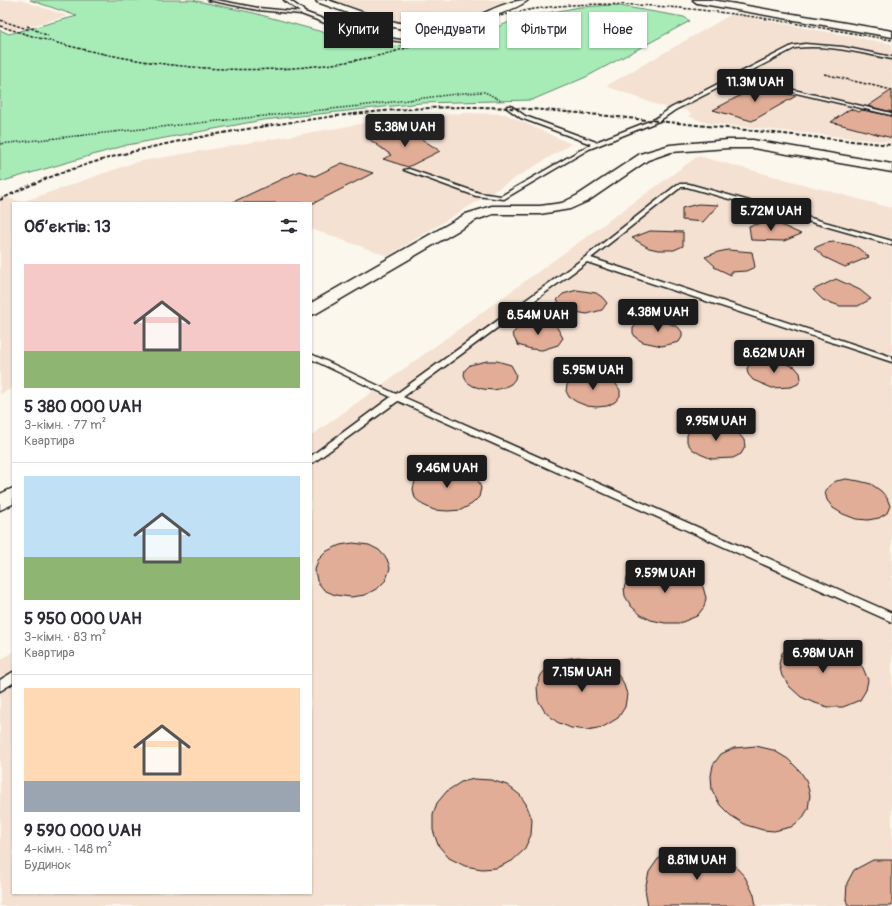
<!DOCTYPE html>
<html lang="uk">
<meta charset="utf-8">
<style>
body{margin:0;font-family:Pangolin,sans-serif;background:#f7f7f7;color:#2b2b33;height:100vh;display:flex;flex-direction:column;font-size:15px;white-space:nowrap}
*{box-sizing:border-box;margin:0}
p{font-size:13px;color:#7c7c81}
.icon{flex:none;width:22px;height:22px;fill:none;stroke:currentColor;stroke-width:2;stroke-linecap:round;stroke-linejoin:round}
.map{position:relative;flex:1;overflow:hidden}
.drawer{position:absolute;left:12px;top:202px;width:300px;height:692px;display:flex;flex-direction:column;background:#fff;border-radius:0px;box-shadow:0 1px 3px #0004}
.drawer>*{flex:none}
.hud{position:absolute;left:324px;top:12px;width:380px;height:36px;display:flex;gap:8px}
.price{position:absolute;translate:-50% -34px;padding:0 9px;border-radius:4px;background:#1c1c1c;color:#fff;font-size:13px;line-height:26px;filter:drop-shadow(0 1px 2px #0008)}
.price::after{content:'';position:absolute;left:50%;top:24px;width:12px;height:9px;margin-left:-6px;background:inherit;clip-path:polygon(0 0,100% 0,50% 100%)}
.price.selected{background:#222;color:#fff}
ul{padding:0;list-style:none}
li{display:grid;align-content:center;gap:8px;height:212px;padding:0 12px}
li+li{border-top:1px solid #e1e1e2}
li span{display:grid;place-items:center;height:124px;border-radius:0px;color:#555}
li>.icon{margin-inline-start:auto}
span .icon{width:72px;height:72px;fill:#fffc;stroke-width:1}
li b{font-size:17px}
h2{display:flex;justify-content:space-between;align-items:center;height:48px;padding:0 12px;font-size:17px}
.chip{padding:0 14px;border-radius:0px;background:#fff;box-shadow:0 1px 3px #0004;font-size:14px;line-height:36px}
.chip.selected{background:#1c1c1c;color:#fff}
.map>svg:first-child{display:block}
.built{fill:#f4e1d2}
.green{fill:#a7ecb7;stroke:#62846a}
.building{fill:#e2ad97;stroke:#1c1c1c}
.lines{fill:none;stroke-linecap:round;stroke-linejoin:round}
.service-casing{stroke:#1c1c1c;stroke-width:3}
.minor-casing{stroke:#1c1c1c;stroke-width:3}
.path{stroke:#1c1c1c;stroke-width:1.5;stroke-dasharray:1.5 1.5;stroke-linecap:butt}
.service{fill:#fbf7ec;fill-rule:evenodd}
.minor{fill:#fbf7ec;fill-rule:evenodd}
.rail-far1{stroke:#1c1c1c;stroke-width:1.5;stroke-dasharray:3 1.5;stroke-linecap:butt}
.rail{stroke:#1c1c1c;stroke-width:2;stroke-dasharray:4 2;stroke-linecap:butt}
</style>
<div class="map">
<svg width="892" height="906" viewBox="0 0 892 906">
<rect width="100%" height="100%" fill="#fbf7ec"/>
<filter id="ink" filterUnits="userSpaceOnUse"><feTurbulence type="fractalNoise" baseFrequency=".025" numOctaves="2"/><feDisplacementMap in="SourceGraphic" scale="8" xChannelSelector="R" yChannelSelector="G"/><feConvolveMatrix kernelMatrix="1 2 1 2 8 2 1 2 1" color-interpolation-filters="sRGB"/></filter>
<g filter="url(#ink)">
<g class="built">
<polygon points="0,0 20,0 68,16 10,31 0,27"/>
<polygon points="331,0 509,0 457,21 431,25 401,22"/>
<polygon points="732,14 892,44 892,142 707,123 688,116 692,114 685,110 666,108 606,86"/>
<polygon points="468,113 505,114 571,144 388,256 311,229 311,203 13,203 13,388 0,394 0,196 22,202 136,162 414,115"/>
<polygon points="698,156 892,208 892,906 0,906 0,661 13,651 13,893 311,893 311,436"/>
</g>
<polygon class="green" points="30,0 192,0 254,13 369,45 429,46 469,39 519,18 580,7 614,5 684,17 690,21 586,77 532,100 421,103 263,120 127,145 0,182 0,30 9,34 77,16"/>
<g class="building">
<polygon points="758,86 796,96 752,121 713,110"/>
<polygon points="892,90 892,112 868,106"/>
<polygon points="850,109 859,112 862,110 892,116 892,138 831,122"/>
<polygon points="408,130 440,151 408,167 383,159 391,155 369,139"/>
<polygon points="342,163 373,173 314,203 231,203 299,171 315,176"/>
<polygon points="698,204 718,205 703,222 682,220 682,208"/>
<polygon points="765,222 781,225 801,234 784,241 751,240 749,226"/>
<polygon points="650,231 683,232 683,246 674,250 658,250 649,248 632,238"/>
<polygon points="834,242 851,245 858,248 869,257 845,267 824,257 814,248 826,243"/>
<polygon points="728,250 752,252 755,267 746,271 731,272 731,275 714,267 715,266 705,257 718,252"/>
<polygon points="836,279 860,290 871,299 858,306 840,306 823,300 813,290"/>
<polygon points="577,290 596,293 602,297 607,303 602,310 587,314 564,310 557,300 563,294"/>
<polygon points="652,319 662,320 678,327 682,332 682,337 679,342 662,346 643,342 636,338 633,333 633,328 637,324"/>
<polygon points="533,323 555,324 563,338 558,345 542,350 531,349 518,345 512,334 518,328"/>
<polygon points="767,359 777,360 795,367 800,373 801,379 798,384 791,387 772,388 753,380 748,374 747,368 751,363 758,360"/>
<polygon points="487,361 497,361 511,365 516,374 515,379 511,384 503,388 494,390 483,389 473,386 467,382 464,375 465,370 470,365"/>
<polygon points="589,376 599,376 609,379 616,384 620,390 620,396 615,402 607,406 597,407 587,406 577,402 569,397 566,391 567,385 571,380 579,377"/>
<polygon points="709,424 730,428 739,434 744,440 745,447 741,454 733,458 712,459 700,454 692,449 687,442 687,435 691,429 699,425"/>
<polygon points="446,467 460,468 470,472 478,480 481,488 479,497 472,504 461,510 448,511 434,510 423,505 415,498 413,489 415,481 422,474 434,468"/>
<polygon points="846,479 859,481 871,484 881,491 887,498 890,506 887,513 879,518 868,520 856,519 843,514 833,508 827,500 825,492 829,486 836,481"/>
<polygon points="353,543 369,545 379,550 387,559 390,568 386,580 378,588 365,595 351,597 335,595 324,590 317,581 315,570 318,560 327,551 340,545"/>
<polygon points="652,564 666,564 680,568 696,578 703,587 706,598 704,607 697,616 680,623 665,623 651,620 641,615 631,606 625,596 624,588 627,578 634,570"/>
<polygon points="804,640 818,640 834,644 854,657 863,668 868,680 866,690 860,700 843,707 828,707 812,702 801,697 790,687 782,676 779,664 782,653 790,646"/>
<polygon points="578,657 593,659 607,665 615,671 623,682 627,694 625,707 618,718 603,727 587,730 571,728 557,722 545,712 538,700 537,686 541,675 550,665 563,659"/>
<polygon points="756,746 773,750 788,759 800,771 806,780 810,795 808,809 802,819 791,827 774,831 763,830 746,825 730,815 720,805 712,790 711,776 713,765 721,754 734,748"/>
<polygon points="474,779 491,780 507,785 520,795 526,804 532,819 531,835 524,850 512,861 496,868 482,869 465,866 449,858 438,845 433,830 433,814 437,803 447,791 461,782"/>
<polygon points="697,848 715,852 732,863 745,877 754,895 756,906 648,906 645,889 649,872 658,859 679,849"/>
<polygon points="873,860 892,860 892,906 848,906 846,899 847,883 854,870"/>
</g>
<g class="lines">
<g class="service-casing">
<g id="service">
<polygon points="208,0 216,0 258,8 300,12 284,0 289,0 303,10 304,12 348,28 381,37 407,41 405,42 381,39 344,30 301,14 258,10"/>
<path d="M805,44l38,3 49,10v2c-32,-6 -64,-15 -97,-11l-56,29 152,36v2l-155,-36 -61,31 -16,11 -70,28 -85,50 -28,-3 -72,-26 5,-1 70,24 22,3 90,-52 -70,-26 -14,-10v-2h4l14,10 71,26 59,-23 16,-11 121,-62z"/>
<polygon points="678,184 689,184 892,241 892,245 687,187 681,187 591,258 892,357 892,362 587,262 403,397 892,613 892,622 398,401 314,462 311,463 311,456 391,397 311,359 311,354 396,394 584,258"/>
<polygon points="13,672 13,683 0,691 0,680"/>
</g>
</g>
<g class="minor-casing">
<g id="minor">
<path d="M316,0h12c41,14 87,35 131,23 23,-7 45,-23 69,-23 -6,6 -24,12 -33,16 -19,8 -39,15 -59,16 -41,1 -81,-17 -119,-30z"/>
<polygon points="693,0 712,0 892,31 892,37 697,3"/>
<polygon points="728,140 753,140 892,164 892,172 753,148 728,148 671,152 648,160 588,201 570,209 540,214 493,214 476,220 317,313 311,315 311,303 466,214 492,206 540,206 562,203 578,195 640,154 670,145"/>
<polygon points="13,488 13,504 0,510 0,494"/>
</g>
</g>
<polyline class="path" points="0,144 359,106 464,93 485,92 500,100"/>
<use href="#service" class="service"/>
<use href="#minor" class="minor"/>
<g class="rail-far1">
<polyline points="0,20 30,30"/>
<path d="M0,26c122,40 250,58 377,30 37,-8 72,-25 108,-36 28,-8 57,-13 86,-15 107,-5 216,17 321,35"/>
<polyline points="27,26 48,36"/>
<polyline points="824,74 892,90"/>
</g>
<path class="rail" d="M0,200c65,-35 145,-53 217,-66 83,-14 169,-27 253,-27 60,0 118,7 177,13 82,8 163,17 245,25"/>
</g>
</g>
</svg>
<b class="price" style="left:755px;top:103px">11.3M UAH</b>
<b class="price selected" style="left:405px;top:148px">5.38M UAH</b>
<b class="price" style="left:771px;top:232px">5.72M UAH</b>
<b class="price" style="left:658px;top:333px">4.38M UAH</b>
<b class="price" style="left:538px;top:336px">8.54M UAH</b>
<b class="price" style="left:774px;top:374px">8.62M UAH</b>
<b class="price" style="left:593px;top:391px">5.95M UAH</b>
<b class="price" style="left:716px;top:442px">9.95M UAH</b>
<b class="price" style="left:447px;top:489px">9.46M UAH</b>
<b class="price" style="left:665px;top:594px">9.59M UAH</b>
<b class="price" style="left:823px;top:674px">6.98M UAH</b>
<b class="price" style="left:582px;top:693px">7.15M UAH</b>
<b class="price" style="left:697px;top:881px">8.81M UAH</b>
<div class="hud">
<a class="chip selected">Купити</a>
<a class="chip">Орендувати</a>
<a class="chip">Фільтри</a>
<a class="chip">Нове</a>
</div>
<section class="drawer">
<h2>Об’єктів: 13<svg class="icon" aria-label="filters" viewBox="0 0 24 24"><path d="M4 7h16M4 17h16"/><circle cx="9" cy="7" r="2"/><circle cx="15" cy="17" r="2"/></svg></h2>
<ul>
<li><span style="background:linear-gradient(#f6c9c9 70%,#8fb573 0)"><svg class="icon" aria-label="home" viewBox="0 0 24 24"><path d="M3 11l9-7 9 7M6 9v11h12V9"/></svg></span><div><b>5 380 000 UAH</b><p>3-кімн. · 77 m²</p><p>Квартира</p></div></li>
<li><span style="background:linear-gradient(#bfe0f5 65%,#8fb573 0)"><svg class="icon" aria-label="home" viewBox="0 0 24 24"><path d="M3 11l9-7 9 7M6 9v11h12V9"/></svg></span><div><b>5 950 000 UAH</b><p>3-кімн. · 83 m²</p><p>Квартира</p></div></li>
<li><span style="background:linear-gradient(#ffd9b3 75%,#9aa5b1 0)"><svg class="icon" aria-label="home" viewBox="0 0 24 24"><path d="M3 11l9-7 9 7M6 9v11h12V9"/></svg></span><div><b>9 590 000 UAH</b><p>4-кімн. · 148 m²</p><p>Будинок</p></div></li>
</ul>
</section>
</div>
